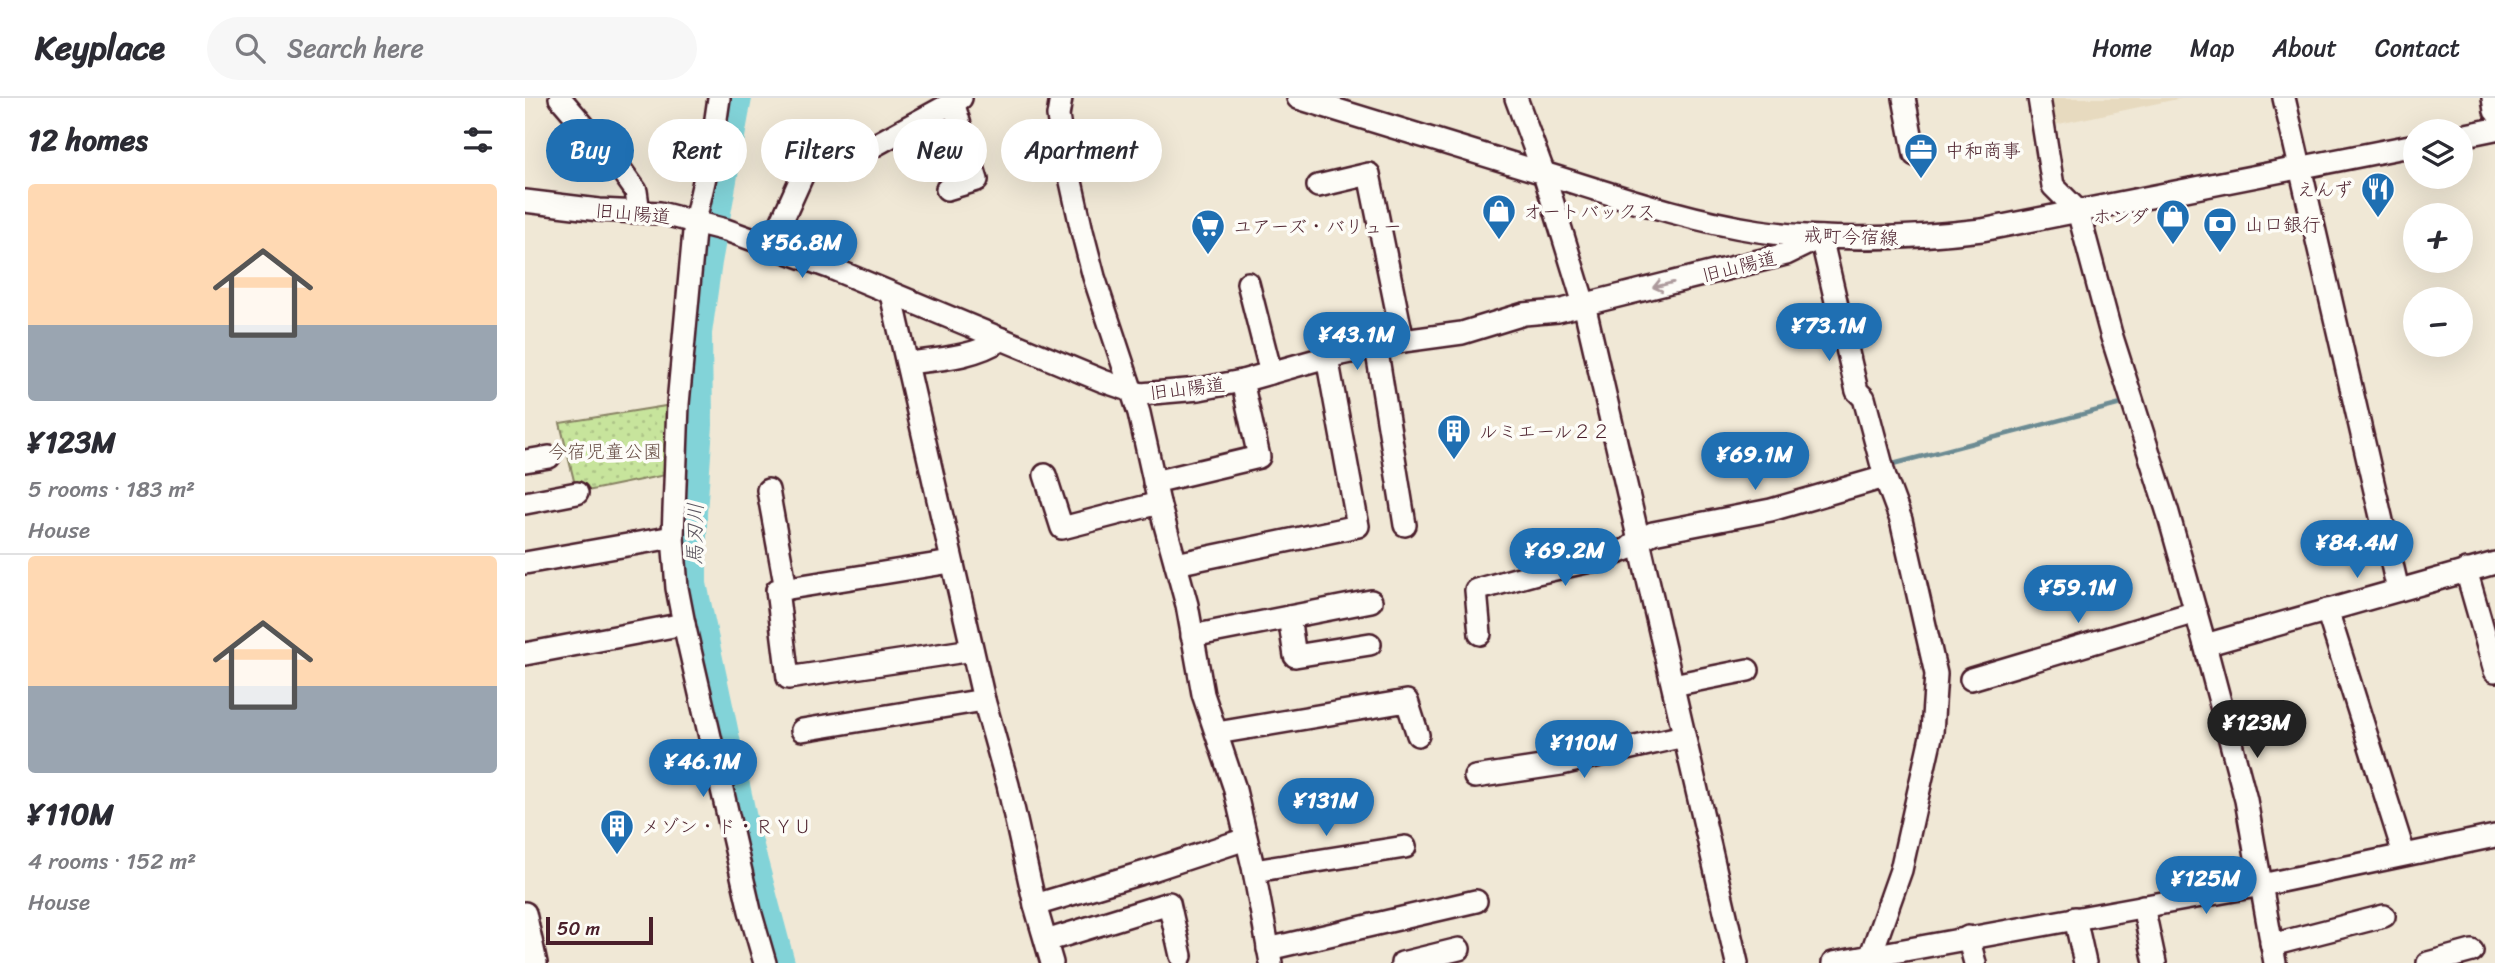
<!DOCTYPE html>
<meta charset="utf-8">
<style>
body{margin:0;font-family:Sriracha,"Klee One",sans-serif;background:#f7f7f7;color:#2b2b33;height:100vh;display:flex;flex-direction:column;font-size:26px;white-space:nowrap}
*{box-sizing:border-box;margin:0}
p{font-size:23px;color:#7c7c81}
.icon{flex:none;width:38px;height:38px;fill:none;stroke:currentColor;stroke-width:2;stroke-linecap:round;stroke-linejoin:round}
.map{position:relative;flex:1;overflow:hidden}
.panel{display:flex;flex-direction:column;background:#fff;width:525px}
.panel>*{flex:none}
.guide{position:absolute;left:21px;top:21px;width:665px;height:63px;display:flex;gap:14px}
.tools{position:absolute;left:1878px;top:21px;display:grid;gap:14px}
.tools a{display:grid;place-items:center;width:70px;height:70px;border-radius:50%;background:#fff;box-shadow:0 7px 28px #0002;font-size:35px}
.scale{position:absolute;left:21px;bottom:18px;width:107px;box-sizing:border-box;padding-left:7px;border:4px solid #4a1f2b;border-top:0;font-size:19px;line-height:24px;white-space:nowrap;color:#4a1f2b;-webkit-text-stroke:5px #fdfcf7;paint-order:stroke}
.price{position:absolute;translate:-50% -60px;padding:0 16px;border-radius:24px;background:#1f6fb2;color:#fff;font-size:23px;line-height:46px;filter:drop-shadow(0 2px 4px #0008)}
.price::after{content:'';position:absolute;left:50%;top:42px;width:21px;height:16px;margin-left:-10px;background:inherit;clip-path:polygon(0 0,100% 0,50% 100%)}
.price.current{background:#222;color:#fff}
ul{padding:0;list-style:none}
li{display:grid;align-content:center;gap:14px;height:371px;padding:0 28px}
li+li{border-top:2px solid #e1e1e2}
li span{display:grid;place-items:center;height:217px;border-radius:7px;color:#555}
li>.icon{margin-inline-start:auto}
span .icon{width:126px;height:126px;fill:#fffc;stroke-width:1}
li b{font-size:30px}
h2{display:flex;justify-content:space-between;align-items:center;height:84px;padding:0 28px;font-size:30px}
.tag{padding:0 24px;border-radius:32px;background:#fff;box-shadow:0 7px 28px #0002;font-size:24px;line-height:63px}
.tag.current{background:#1f6fb2;color:#fff}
header{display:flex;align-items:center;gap:42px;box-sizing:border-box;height:98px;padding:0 35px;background:#fff;border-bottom:2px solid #e1e1e2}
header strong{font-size:33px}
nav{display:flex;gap:38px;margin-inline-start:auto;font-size:24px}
.search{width:490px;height:63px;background:#f7f7f7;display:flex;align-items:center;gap:18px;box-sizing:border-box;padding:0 24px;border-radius:38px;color:#7c7c81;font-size:26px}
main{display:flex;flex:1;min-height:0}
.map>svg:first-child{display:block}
.built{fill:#e7dabf}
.park{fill:url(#park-dots);stroke:#888264;stroke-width:2}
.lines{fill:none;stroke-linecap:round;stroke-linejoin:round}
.stream{stroke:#6c8b93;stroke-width:4.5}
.river{stroke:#82d3d8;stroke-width:26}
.minor-casing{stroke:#4a1f2b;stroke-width:26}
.minor{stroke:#fdfcf7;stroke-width:21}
.oneway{stroke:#ac999b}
.labels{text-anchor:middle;stroke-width:7;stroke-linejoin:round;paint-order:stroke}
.poi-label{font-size:19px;fill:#4a1f2b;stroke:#fdfcf7;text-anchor:start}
.street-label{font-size:19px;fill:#4a1f2b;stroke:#fdfcf7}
.park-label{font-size:19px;fill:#695047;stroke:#fdfcf7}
.water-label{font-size:21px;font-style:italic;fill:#5b555f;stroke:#fdfcf7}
</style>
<header>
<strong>Keyplace</strong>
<div class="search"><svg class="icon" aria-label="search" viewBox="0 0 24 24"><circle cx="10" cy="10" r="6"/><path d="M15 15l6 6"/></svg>Search here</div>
<nav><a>Home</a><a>Map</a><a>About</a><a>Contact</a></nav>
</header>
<main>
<section class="panel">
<h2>12 homes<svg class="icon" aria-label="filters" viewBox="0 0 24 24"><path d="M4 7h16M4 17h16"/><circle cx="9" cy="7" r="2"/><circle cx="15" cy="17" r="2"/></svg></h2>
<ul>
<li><span style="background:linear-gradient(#ffd9b3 65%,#9aa5b1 0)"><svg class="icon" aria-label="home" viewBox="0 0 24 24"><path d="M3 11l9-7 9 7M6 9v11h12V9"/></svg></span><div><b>¥123M</b><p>5 rooms · 183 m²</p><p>House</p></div></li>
<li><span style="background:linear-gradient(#ffd9b3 60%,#9aa5b1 0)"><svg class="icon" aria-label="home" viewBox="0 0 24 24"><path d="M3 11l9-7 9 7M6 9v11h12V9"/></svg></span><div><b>¥110M</b><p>4 rooms · 152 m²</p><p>House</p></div></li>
</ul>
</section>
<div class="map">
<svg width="1970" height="865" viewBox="0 0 1970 865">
<defs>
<pattern id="park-dots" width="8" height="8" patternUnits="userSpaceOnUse" patternTransform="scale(1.75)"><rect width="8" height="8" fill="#c7e49c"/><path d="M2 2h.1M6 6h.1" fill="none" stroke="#acc387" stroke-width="1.8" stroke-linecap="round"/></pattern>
</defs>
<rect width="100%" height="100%" fill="#f0e8d6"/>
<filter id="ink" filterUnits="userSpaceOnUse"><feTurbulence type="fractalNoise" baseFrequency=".0143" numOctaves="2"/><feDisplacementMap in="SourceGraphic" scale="14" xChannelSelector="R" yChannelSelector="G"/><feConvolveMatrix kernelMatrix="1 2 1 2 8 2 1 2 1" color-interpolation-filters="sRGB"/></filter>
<g filter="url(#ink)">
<polygon class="built" points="1525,0 1657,0 1529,27"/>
<polygon class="park" points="153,306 150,375 52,395 35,325"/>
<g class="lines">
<polyline class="stream" points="1364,367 1600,305"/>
<polyline class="river" points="214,0 184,164 174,235 175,327 169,416 169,486 221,730 257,865"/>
<g class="minor-casing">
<g id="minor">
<polyline points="35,0 94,69 111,93 114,114"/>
<polyline points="194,0 187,48 170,123 153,306 148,439 152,490 159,526 225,813 240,865"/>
<polyline points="536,0 533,18 537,43 557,133 569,179 614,315 634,405 662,507 678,596 709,688 729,773 746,865"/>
<path d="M773,0c85,26 170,52 255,78 68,21 135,44 206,55 75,11 148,8 223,-1l433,-85"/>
<polyline points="991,0 1019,76 1059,206 1212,865"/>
<polyline points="1379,0 1390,57"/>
<polyline points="1514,0 1528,88 1553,113 1586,236 1643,415 1680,547 1721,702 1750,865"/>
<polyline points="1759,0 1873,492"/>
<polyline points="1968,0 1970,13"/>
<polyline points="1936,38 1970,31"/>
<polyline points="793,88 844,76 878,243"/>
<polyline points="422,91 452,82 428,4"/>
<polyline points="0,103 74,112 135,115 201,132 306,170 578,283 616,296 674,291 717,283 802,259 878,243 937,235 999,216 1033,213 1261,156 1296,139 1332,293 1339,300 1360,379 1376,422 1411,576 1407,634 1376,772 1343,865"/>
<polyline points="246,147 283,65 341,52 436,0"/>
<polyline points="723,185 746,275"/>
<polyline points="366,196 459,602 483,687 510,807 527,865"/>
<polyline points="851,248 880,427"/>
<path d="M383,265c32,-4 67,-6 94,-24"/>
<polyline points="0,363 24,359"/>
<polyline points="520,377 537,430 634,405"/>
<polyline points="629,384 734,359 717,283"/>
<polyline points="243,392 261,491"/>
<polyline points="0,405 52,395"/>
<polyline points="426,464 252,492 263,580 447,552"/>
<polyline points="0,465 148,439"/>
<polyline points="651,466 833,428 802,259"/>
<polyline points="1941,472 1970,573"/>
<polyline points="1802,512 1879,756"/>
<polyline points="764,519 770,558 845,546"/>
<polyline points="955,536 951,492 1012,475 1079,460 1103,451 1114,442 1128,435 1246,412 1360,379"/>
<polyline points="667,538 846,503"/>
<polyline points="1680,547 1970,465"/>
<polyline points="0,556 159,526"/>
<polyline points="1446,581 1671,514"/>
<polyline points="1148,587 1223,572"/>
<polyline points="277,632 459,602"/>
<polyline points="692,635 882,603 893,637"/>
<polyline points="950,679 1036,666 1159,638"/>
<polyline points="729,773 880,749"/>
<polyline points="510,807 627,772 721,741"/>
<polyline points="1618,808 1630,865"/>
<polyline points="0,815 11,865"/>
<polyline points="1550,820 1560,865"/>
<polyline points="1443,839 1450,865"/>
<polyline points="521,843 644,805 656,858"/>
<polyline points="1746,845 1758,844 1859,818"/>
<polyline points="743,851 951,803"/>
<polyline points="877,865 934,851"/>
<polyline points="1308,865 1737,787 1970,738"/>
<polyline points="1903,865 1947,853"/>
</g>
</g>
<use href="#minor" class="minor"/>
</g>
<defs><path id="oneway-shaft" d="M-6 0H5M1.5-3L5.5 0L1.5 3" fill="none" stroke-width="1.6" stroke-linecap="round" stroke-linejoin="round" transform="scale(1.75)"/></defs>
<use class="oneway" href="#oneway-shaft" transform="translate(1138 187) rotate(166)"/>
</g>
<defs>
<g id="office-pin" transform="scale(1.75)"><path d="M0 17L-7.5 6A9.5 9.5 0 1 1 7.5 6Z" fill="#1f6fb2" stroke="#fdfcf7"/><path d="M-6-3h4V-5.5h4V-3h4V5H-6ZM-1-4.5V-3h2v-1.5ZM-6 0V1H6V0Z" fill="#fff"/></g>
<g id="restaurant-pin" transform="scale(1.75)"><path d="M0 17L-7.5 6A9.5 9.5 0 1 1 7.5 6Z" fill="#1f6fb2" stroke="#fdfcf7"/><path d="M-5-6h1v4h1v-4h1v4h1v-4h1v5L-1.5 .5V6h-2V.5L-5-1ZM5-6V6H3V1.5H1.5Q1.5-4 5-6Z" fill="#fff"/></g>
<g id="shop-pin" transform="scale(1.75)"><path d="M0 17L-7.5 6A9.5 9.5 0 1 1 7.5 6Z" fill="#1f6fb2" stroke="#fdfcf7"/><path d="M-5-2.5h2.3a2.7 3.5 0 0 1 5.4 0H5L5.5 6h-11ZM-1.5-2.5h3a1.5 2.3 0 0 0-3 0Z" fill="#fff"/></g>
<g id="bank-pin" transform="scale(1.75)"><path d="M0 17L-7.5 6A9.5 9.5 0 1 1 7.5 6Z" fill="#1f6fb2" stroke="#fdfcf7"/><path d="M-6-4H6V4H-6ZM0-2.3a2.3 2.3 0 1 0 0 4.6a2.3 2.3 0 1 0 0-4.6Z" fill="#fff"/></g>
<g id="supermarket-pin" transform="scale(1.75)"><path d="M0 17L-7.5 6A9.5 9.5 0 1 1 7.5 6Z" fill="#1f6fb2" stroke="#fdfcf7"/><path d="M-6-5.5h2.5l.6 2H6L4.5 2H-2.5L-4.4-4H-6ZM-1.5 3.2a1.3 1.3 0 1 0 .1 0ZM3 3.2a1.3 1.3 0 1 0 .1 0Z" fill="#fff"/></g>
<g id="building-pin" transform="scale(1.75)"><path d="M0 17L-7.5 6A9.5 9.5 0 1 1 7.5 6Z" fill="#1f6fb2" stroke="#fdfcf7"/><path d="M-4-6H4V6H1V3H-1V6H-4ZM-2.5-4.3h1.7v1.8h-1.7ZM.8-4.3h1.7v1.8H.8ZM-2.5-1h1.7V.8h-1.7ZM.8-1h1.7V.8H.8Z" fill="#fff"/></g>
</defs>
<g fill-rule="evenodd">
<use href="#office-pin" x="1396" y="52"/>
<use href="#restaurant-pin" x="1853" y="91"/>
<use href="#shop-pin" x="974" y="113"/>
<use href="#shop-pin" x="1648" y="118"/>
<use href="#bank-pin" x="1695" y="126"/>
<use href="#supermarket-pin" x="683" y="128"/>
<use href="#building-pin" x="929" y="333"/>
<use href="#building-pin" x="92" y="728"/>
</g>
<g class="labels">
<g class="poi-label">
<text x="1420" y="59">中和商事</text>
<text x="1828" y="98" text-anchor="end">えんず</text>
<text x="998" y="120">オートバックス</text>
<text x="1624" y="125" text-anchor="end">ホンダ</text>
<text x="1720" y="133">山口銀行</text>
<text x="708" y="135">ユアーズ・バリュー</text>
<text x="954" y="340">ルミエール２２</text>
<text x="116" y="735">メゾン・ド・ＲＹＵ</text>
</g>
<g class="street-label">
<text transform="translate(108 115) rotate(5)" y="7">旧山陽道</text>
<text transform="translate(1326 138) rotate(2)" y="7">戒町今宿線</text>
<text transform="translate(1214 168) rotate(-14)" y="7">旧山陽道</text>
<text transform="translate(662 290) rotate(-7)" y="7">旧山陽道</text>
</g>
<g class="park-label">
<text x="80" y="360">今宿児童公園</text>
</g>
<g class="water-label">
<text transform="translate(170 436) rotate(-89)" y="7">馬刃川</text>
</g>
</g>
</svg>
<div class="tools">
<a><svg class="icon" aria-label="layers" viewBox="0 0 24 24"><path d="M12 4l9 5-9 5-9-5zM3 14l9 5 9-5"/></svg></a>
<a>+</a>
<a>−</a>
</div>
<div class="scale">50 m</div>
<b class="price" style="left:277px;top:182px">¥56.8M</b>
<b class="price" style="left:1304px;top:265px">¥73.1M</b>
<b class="price" style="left:832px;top:274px">¥43.1M</b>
<b class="price" style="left:1230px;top:394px">¥69.1M</b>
<b class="price" style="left:1832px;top:482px">¥84.4M</b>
<b class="price" style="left:1040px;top:490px">¥69.2M</b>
<b class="price" style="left:1553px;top:527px">¥59.1M</b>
<b class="price current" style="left:1732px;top:662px">¥123M</b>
<b class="price" style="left:1059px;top:682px">¥110M</b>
<b class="price" style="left:178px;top:701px">¥46.1M</b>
<b class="price" style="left:801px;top:740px">¥131M</b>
<b class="price" style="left:1681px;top:818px">¥125M</b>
<div class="guide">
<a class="tag current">Buy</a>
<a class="tag">Rent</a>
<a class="tag">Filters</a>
<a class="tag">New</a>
<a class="tag">Apartment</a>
</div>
</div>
</main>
